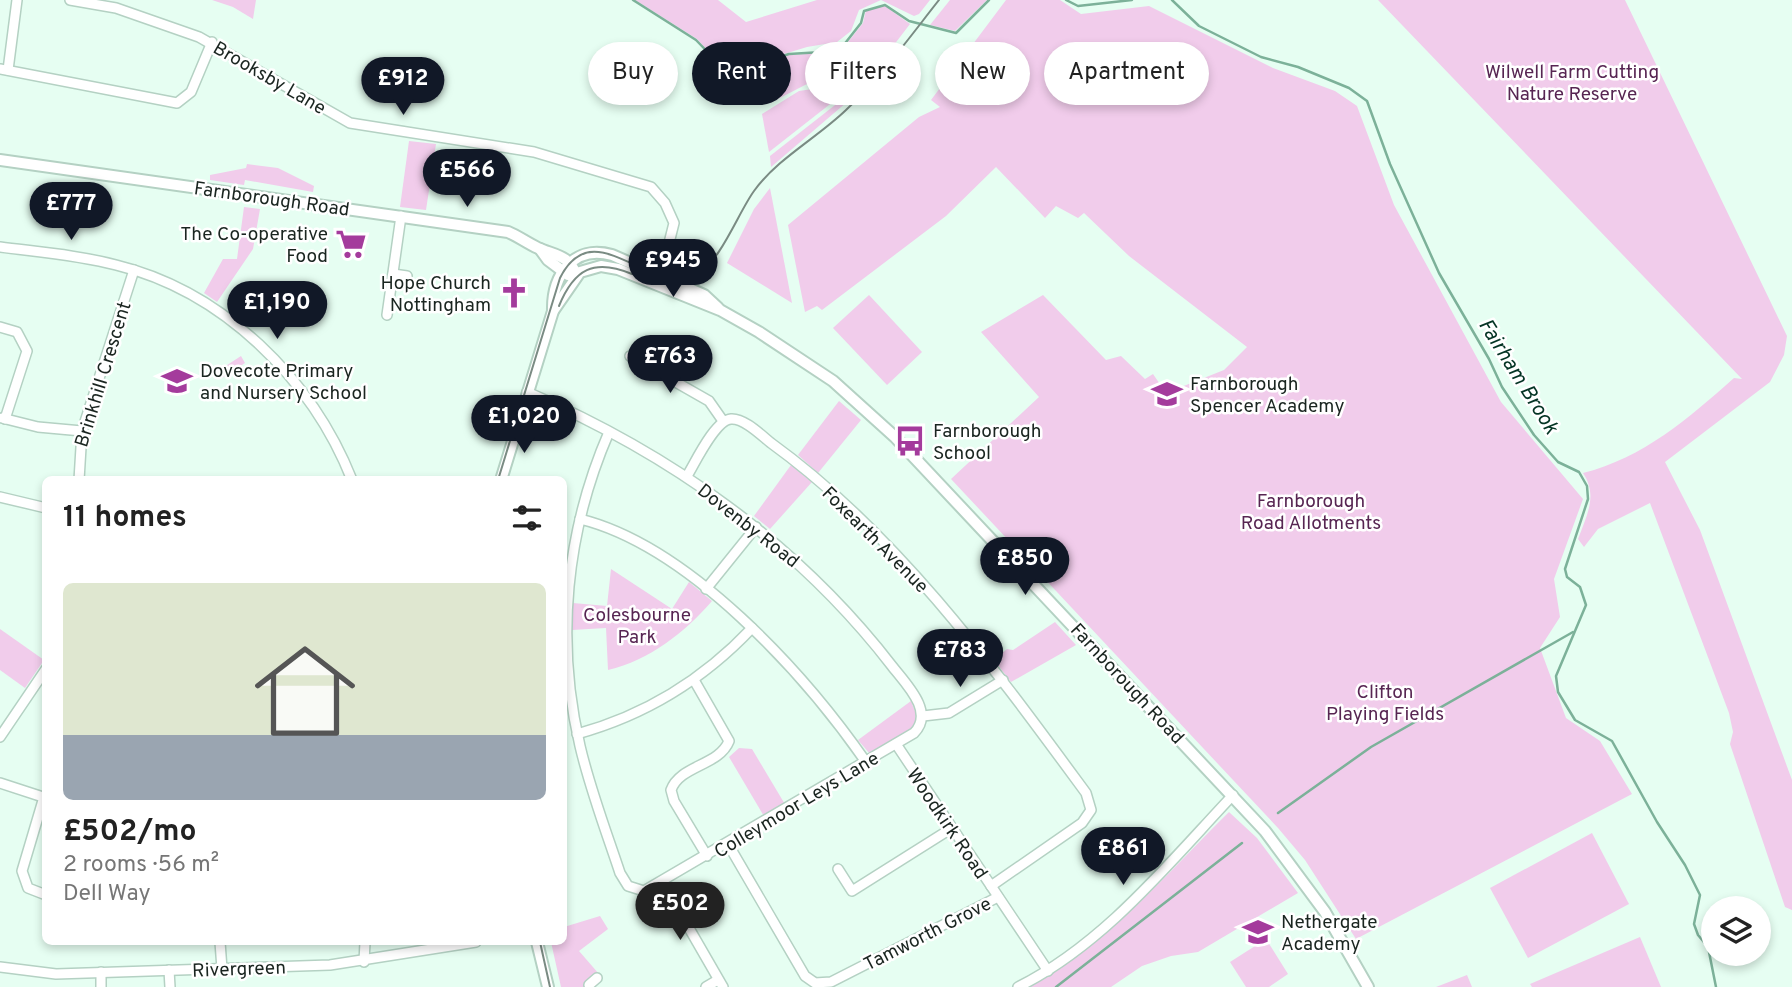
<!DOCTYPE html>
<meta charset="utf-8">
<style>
body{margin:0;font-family:Overpass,sans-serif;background:#f6f6f6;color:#222;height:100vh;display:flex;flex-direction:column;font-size:26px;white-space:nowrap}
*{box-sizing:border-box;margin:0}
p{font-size:23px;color:#767676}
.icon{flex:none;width:38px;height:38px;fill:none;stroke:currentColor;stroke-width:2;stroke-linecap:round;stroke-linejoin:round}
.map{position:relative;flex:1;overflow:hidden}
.drawer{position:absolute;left:42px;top:476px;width:525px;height:469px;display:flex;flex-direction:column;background:#fff;border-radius:10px;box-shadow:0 4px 10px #0003}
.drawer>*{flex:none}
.hud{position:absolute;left:588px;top:42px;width:665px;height:63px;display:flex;gap:14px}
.controls{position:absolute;left:1701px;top:896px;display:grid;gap:14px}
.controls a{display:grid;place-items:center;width:70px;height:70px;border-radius:50%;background:#fff;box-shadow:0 4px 10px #0003;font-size:35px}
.price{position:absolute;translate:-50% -60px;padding:0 16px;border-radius:24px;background:#111827;color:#fff;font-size:23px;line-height:46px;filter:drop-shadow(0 2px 4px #0008)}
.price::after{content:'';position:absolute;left:50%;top:42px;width:21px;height:16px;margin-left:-10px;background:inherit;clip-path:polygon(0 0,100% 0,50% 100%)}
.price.active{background:#222;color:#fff}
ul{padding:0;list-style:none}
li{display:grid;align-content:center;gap:14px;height:371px;padding:0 21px}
li span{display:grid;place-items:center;height:217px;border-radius:10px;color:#555}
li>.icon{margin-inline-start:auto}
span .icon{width:126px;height:126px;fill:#fffc;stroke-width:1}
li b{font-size:30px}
h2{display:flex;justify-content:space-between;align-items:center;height:84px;padding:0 21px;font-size:30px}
.tag{padding:0 24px;border-radius:32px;background:#fff;box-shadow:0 4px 10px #0003;font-size:24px;line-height:63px}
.tag.active{background:#111827;color:#fff}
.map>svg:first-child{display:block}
.green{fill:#f1cceb}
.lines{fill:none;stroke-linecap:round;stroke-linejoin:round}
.stream{stroke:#7cb199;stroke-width:2.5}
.minor-casing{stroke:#b4d1c3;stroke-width:12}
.tertiary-casing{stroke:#b4d1c3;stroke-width:14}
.minor{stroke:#fff;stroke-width:9}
.tertiary{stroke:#fff;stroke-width:10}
.tram{stroke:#7a8b83;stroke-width:2}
.labels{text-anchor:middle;stroke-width:5;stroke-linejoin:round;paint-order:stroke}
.park-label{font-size:19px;fill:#572552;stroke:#fff}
.street-label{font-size:19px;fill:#1a2520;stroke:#fff}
.poi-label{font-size:19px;fill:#1a2520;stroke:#fff;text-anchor:start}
.water-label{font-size:21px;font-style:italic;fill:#043424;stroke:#fff}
</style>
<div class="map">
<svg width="1792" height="987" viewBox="0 0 1792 987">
<rect width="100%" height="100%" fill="#e6fef2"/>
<g class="green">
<polygon points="212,0 256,0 253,19 233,7"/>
<polygon points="635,0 718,0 746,22 817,0 930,0 919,14 914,16 881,0 859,10 851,31 837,42 807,47 738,68 722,66 697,39"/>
<polygon points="950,0 987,0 955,31 930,25"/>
<polygon points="1006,0 1060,0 1081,14 1149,6 1273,68 1335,91 1357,106 1394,205 1501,402 1583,499 1554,579 1560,617 1540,648 1566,718 1600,741 1632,794 1356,939 1305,860 1278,828 951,479 1039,397 981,332 1043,295 1106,360 1121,356 1145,379 1153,374 1166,393 1224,370 1247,347 1129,256 1084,213 1078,218 1056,206 1045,218 996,167 946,216 822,310 817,306 805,312 788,225 919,117 940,107 931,100"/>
<path d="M1378,0h247l162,336 -3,19 -14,27 -105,80 35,68 92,250v130l-7,-3 -55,-163 3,-12 -4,-19 -79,-210 -52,26 -14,18 -6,-8c9,-24 20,-44 5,-66 60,-15 106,-55 151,-95l8,1z"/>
<polygon points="885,6 910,24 874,71 859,86 807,84 770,103 758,63 789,55 840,52 863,23 866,10"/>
<polygon points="826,87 848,90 769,152 762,114 799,91"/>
<polygon points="861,90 771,167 770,156 853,91"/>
<polygon points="409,141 436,144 426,210 400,207"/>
<polygon points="247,164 278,168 314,186 313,192 245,180 244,185 210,180 210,175 246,168"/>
<polygon points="770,188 792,303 727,263 754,209"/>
<polygon points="244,207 260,209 253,249 217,302 204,293 223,259 237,259"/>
<polygon points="869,295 922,352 887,385 833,328"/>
<polygon points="241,356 245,363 222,378 218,371"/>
<polygon points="839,401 861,420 818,473 798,455"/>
<polygon points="791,465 812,482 770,529 754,516"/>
<path d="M611,569l61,40 17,-27 23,19c-28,32 -62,59 -104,69l-2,-42 -34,2 1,-27 34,3z"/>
<polygon points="1055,622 1076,645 1011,682 994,660 1007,649 1013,650"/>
<polygon points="0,629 44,660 25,688 0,670"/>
<polygon points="911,701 916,714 914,728 870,754 858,740"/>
<polygon points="739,748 752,749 786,806 765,818 729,757"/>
<path d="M1229,812l28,26 41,55 -100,59 -27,4 -29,10 -31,21h-81c77,-42 137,-114 199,-175z"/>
<polygon points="1592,833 1629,904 1528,958 1490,888"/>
<polygon points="600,916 608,929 579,951 599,974 589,987 561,987 551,942 564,942 564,927"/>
<polygon points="1640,937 1661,987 1532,987 1530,984"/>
<polygon points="1266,939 1288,974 1269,987 1246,987 1230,962"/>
<polygon points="1467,975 1472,987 1436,987"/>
</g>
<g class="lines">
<g class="stream">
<polyline points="633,0 696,40 725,70 738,70 789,54 839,51 861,23 864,11 885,5 909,21 956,33 989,0"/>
<polyline points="1066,0 1078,6 1132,0"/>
<polyline points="1172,0 1199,26 1261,57 1298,67 1349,88 1367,101 1390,164 1439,273 1489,359 1502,387 1534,435 1558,462 1579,472 1587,486 1588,499 1565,569 1567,577 1580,587 1586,605 1556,676 1558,692 1575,720 1612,741 1657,822 1685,865 1700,895 1694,924 1698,935 1708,947 1716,987"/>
<polyline points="1278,813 1371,747 1573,632"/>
<polyline points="1056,987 1242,843"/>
</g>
<g class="minor-casing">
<g id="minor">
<polyline points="70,0 116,8 199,37 350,123 534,152 651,187 665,203 674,223 659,283"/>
<polyline points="0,69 177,103 191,92 212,42"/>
<polyline points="8,70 17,0"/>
<path d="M0,247c38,5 78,8 116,18 107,26 196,114 236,215"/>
<polyline points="393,274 407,276"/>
<polyline points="387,315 401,216"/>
<polyline points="0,327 17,332 27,351 5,419"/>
<polyline points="630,356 709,401 723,421"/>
<path d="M527,392c142,61 270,151 365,274 14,18 43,46 22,67l-270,158 -16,-5 -8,-13c-14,-42 -30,-84 -40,-127 -25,-106 -14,-215 29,-314"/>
<polyline points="2,418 38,427 82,431"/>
<path d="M687,476c8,-13 28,-56 44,-57 13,-1 30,16 40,24 127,92 223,225 315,350l5,17 -9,13 -91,63"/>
<polyline points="79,480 82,431 134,270"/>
<polyline points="0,497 46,508"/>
<path d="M580,519c109,27 224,154 286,243"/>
<polyline points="706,589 756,527"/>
<path d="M694,680l35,61c-10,25 -49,24 -58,49l3,11 33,55"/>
<polyline points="923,716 949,713 1003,680"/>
<path d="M577,734c69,-19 126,-54 175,-106"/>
<polyline points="0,737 46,669"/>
<polyline points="896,744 1048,971"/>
<polyline points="0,783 46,798"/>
<polyline points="44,797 22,871 28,888 46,895"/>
<polyline points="728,844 805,976 815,983 831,982 998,897"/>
<polyline points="838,869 852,891 952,828"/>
<polyline points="663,883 723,987"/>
<polyline points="220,942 222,969"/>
<polyline points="364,962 365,942"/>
<polyline points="0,967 56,974 330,965 476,942"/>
<polyline points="169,970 170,987"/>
<polyline points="589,985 597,978"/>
<polyline points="101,987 101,972"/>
<polyline points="706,987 718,980"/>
<path d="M1018,987c86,-43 150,-123 215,-192"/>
</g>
</g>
<g class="tertiary-casing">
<g id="tertiary">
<path d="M0,160l508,72c10,4 19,11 30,16 15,7 32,7 38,27"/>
<polyline points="540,249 548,260 568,275"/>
<path d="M553,311c-1,-35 20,-67 59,-56l92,40 14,13"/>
<polyline points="501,480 553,311 580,272 601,266 618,269 720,310 759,332 833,381 895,437 1265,831 1325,912 1368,987"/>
<polyline points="537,942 548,987"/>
</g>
</g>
<use href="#minor" class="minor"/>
<use href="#tertiary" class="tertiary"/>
<g class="tram">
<path d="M559,306c15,-37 35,-48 73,-32"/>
<path d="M498,480l62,-202c34,-68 91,21 137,-4 24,-13 41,-61 57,-83 24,-33 63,-53 92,-81 35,-33 63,-72 93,-110"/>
<polyline points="540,942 550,987"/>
</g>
</g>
<defs>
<g id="supermarket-bare" transform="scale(2.415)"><path d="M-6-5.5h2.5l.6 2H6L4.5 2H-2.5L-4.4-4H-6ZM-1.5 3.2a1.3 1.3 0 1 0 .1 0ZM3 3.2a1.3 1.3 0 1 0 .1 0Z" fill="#a43b9c" stroke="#fff" stroke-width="2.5" paint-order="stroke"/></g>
<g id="church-bare" transform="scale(2.415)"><path d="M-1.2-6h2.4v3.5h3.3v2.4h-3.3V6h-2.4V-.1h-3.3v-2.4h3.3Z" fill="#a43b9c" stroke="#fff" stroke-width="2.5" paint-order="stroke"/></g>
<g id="school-bare" transform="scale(2.415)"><path d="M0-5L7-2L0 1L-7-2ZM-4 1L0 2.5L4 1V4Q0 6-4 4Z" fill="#a43b9c" stroke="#fff" stroke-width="2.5" paint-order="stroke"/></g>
<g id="bus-bare" transform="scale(2.415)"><path d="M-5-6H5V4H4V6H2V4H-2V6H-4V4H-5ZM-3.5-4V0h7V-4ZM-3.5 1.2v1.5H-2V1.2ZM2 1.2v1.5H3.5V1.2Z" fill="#a43b9c" stroke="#fff" stroke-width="2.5" paint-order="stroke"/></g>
</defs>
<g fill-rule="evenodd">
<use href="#supermarket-bare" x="351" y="244"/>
<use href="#church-bare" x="514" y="293"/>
<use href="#school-bare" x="177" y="381"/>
<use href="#school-bare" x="1167" y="394"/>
<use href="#bus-bare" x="910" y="441"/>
<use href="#school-bare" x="1258" y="932"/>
</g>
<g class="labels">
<g class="park-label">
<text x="1572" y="78">Wilwell Farm Cutting<tspan x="1572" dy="22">Nature Reserve</tspan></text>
<text x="1311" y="507">Farnborough<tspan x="1311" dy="22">Road Allotments</tspan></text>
<text x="637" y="621">Colesbourne<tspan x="637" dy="22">Park</tspan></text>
<text x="1385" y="698">Clifton<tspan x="1385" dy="22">Playing Fields</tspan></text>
</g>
<g class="street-label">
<text transform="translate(270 77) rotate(30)" y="7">Brooksby Lane</text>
<text transform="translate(272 198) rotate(8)" y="7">Farnborough Road</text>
<text transform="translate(102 374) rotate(-73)" y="7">Brinkhill Crescent</text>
<text transform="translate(749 525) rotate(38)" y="7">Dovenby Road</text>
<text transform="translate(876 539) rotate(45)" y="7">Foxearth Avenue</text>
<text transform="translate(1128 683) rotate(47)" y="7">Farnborough Road</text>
<text transform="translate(796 804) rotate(-31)" y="7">Colleymoor Leys Lane</text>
<text transform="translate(948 823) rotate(56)" y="7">Woodkirk Road</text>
<text transform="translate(927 933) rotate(-27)" y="7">Tamworth Grove</text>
<text transform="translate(239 968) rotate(-2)" y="7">Rivergreen</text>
</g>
<g class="poi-label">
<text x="328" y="240" text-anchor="end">The Co-operative<tspan x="328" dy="22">Food</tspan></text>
<text x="491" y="289" text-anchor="end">Hope Church<tspan x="491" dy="22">Nottingham</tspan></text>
<text x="200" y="377">Dovecote Primary<tspan x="200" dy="22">and Nursery School</tspan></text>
<text x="1190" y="390">Farnborough<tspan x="1190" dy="22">Spencer Academy</tspan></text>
<text x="933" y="437">Farnborough<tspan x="933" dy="22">School</tspan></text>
<text x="1281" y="928">Nethergate<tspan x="1281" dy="22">Academy</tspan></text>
</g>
<g class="water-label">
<text transform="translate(1519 376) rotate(58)" y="7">Fairham Brook</text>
</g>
</g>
</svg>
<div class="controls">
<a><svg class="icon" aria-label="layers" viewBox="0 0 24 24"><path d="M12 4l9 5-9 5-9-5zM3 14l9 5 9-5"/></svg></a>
</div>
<b class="price" style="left:403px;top:117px">£912</b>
<b class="price" style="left:467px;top:209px">£566</b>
<b class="price" style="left:71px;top:242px">£777</b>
<b class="price" style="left:673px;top:299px">£945</b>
<b class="price" style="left:277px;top:341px">£1,190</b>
<b class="price" style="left:670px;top:395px">£763</b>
<b class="price" style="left:524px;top:455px">£1,020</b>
<b class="price" style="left:1025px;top:597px">£850</b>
<b class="price" style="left:960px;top:689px">£783</b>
<b class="price" style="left:1123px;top:887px">£861</b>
<b class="price active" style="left:680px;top:942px">£502</b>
<div class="hud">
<a class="tag">Buy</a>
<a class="tag active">Rent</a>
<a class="tag">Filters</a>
<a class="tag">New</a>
<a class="tag">Apartment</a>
</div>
<section class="drawer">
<h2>11 homes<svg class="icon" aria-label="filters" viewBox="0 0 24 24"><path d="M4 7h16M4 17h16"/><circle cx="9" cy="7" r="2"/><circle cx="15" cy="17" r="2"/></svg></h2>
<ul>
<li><span style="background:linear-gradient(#dfe7d0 70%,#9aa5b1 0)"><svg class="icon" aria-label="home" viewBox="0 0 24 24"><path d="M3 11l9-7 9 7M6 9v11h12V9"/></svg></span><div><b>£502/mo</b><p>2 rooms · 56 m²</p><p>Dell Way</p></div></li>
</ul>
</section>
</div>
